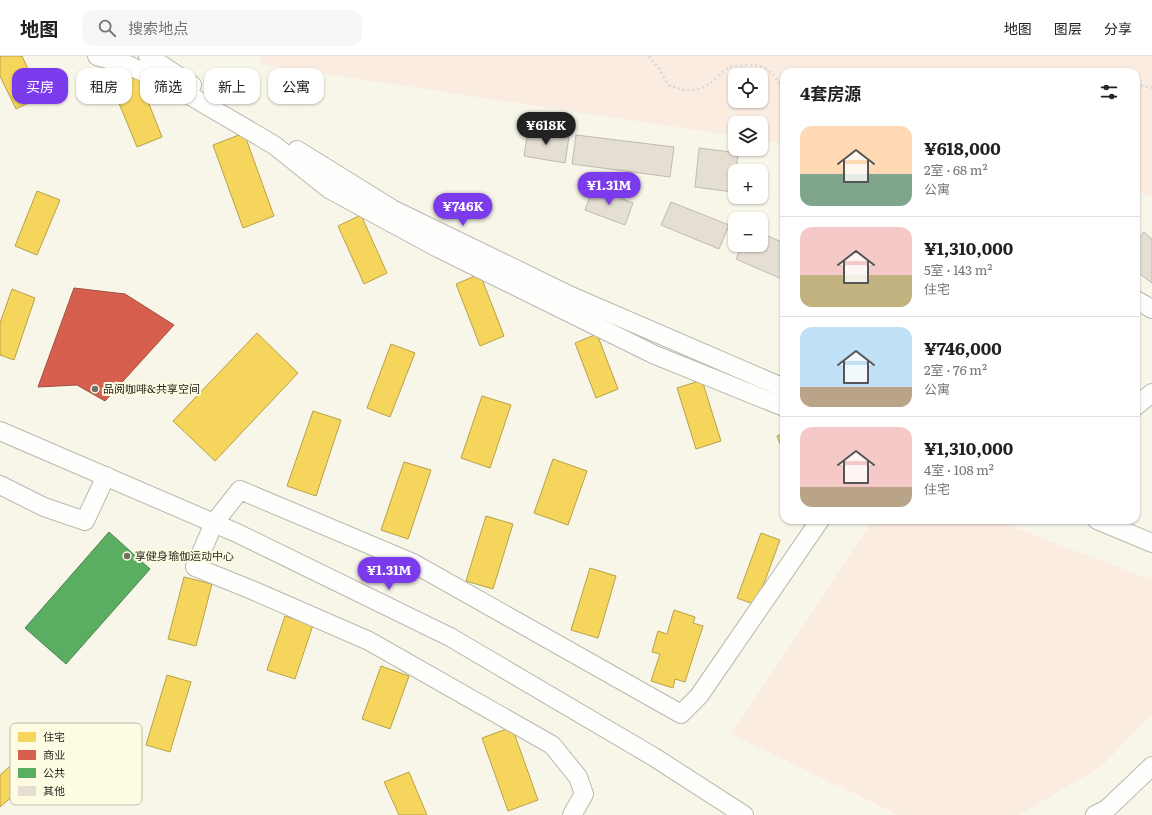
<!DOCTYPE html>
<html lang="zh">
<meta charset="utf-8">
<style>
body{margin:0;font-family:Literata,"Noto Sans SC",serif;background:#f6f6f6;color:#202124;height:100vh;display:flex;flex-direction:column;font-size:15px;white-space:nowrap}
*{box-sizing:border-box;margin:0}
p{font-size:13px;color:#757577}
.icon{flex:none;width:22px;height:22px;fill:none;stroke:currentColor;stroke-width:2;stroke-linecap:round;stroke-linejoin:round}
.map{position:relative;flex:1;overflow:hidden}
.panel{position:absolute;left:780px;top:12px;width:360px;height:456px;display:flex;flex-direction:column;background:#fff;border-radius:12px;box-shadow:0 1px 3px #0004}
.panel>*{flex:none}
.guide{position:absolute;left:12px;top:12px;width:380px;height:36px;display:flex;gap:8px}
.buttons{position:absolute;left:728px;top:12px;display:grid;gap:8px}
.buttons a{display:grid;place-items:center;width:40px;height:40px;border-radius:8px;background:#fff;box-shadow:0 1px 3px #0004;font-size:20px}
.price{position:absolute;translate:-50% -34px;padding:0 9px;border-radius:14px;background:#7c3aed;color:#fff;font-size:13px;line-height:26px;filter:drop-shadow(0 1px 2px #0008)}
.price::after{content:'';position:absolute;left:50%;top:24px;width:12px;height:9px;margin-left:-6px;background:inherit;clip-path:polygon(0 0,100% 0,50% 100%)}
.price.current{background:#222;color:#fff}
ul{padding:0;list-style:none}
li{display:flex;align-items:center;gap:12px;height:100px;padding:0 20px}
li+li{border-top:1px solid #e0e0e0}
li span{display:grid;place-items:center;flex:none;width:112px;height:80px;border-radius:12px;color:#555}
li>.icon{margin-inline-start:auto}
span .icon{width:48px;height:48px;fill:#fffc;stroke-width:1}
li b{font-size:17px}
h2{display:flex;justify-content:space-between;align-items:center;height:48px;padding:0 20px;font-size:17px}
.tag{padding:0 14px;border-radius:12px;background:#fff;box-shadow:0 1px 3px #0004;font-size:14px;line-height:36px}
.tag.current{background:#7c3aed;color:#fff}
header{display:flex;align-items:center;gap:24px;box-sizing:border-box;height:56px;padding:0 20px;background:#fff;border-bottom:1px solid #e0e0e0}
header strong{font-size:19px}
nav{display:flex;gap:22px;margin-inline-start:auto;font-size:14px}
.search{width:280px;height:36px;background:#f6f6f6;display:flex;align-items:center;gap:10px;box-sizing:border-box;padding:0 14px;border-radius:12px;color:#757577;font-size:15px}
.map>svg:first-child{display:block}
.green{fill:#fbece1;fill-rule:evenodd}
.homes{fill:#f6d55c;stroke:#b8a14a}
.shops{fill:#d6604d;stroke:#a24f3f}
.public{fill:#5aae61;stroke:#4b864d}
.building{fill:#e5ded3;stroke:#bfbbb2}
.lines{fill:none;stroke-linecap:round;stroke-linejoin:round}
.minor-casing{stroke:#b9b8ae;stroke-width:20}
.path{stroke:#d8d7d4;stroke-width:2.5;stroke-dasharray:2 3;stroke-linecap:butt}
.minor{stroke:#fefefc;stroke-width:18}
.poi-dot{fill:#716f66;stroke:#fefbe3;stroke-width:1.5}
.labels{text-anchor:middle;stroke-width:4;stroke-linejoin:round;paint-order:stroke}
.poi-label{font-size:11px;fill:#29271f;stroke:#fefbe3;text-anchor:start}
.key{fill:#fefbe3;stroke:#bebba8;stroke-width:1}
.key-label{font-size:11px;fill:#29271f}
</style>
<header>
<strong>地图</strong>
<div class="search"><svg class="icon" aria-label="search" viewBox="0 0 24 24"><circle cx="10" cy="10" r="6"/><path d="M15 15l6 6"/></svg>搜索地点</div>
<nav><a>地图</a><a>图层</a><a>分享</a></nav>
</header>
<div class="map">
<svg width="1152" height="759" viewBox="0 0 1152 759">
<rect width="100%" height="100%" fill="#f8f6e9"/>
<g class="green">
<path d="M262,0h890v141l-10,-4 -6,-1v-120h-352v72l-23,-4v-17h-26v13l-476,-72zM735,19h26v26h-26z"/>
<polygon points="873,464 995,464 1152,524 1152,659 1102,710 1019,759 899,759 731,678"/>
</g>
<g class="homes">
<polygon points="0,0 22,0 41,41 16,53 0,20"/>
<polygon points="138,20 162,81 137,91 112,30"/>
<polygon points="244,77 274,160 243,172 213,89"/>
<polygon points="37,135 60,144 37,199 15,190"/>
<polygon points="361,159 387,217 364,228 338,170"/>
<polygon points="480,218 504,280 480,290 456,228"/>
<polygon points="12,233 35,242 14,304 0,299 0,267"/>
<polygon points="257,277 298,317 215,405 173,365"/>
<polygon points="597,278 618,333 596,342 575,287"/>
<polygon points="391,288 415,297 390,361 367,352"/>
<polygon points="702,324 721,385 696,393 677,332"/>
<polygon points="482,340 511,349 490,412 461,402"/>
<polygon points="313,355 341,364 316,440 287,430"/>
<polygon points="784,377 784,398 777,380"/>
<polygon points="553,403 587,415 568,469 534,457"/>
<polygon points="404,406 431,414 408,483 381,474"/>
<polygon points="486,460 513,468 493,533 466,525"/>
<polygon points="761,477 780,484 756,549 737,542"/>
<polygon points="590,512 616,520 598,582 571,574"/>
<polygon points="184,521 212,528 196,590 168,583"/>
<polygon points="674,554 695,561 693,567 703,570 685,626 675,623 673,632 651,625 660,598 652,596 658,575 667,578"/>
<polygon points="285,560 313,569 295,623 267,614"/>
<polygon points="381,610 409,620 390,673 362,663"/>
<polygon points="167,619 191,626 170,696 146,689"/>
<polygon points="512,671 538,744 508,755 482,682"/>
<polygon points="30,693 46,712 0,751 0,719"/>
<polygon points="409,716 427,759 399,759 384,726"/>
</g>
<polygon class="shops" points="74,232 125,238 174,269 105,345 77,329 38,331"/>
<polygon class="public" points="109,476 150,513 66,608 25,572"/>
<g class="building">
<polygon points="528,74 569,81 565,107 524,100"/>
<polygon points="576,79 674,91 670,121 572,108"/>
<polygon points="699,92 738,97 736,115 735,115 733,136 695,131"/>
<polygon points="593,132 633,147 625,169 585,154"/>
<polygon points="671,146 729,169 719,193 661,169"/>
<polygon points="1144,176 1152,183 1152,227 1136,215 1136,186"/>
<polygon points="761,177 784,187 784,224 736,203 742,189 761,189"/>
</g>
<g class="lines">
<g class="minor-casing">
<g id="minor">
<polyline points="97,0 126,8 177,32 274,89 329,133 438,192 655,299 784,351"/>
<polyline points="148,0 192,29"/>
<polyline points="297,94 392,153 571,240 784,332"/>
<polyline points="1136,244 1152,253"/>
<polyline points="1136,350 1152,337"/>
<polyline points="0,375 237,477 450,581 654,701 744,759"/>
<polyline points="0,429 44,451 85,465 106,420"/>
<polyline points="1097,464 1152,487"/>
<polyline points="572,759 584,738 578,721 552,689 369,585 252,534 195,511 214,467 240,434 413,507 681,658 699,640 820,464"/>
<polyline points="1095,759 1107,753 1152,710"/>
</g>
</g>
<g class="path">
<path d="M649,0l11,14 8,15c17,7 31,8 46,-5 4,-4 9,-9 14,-12 3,-2 9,-2 12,-2 25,-4 33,5 44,25"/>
<polyline points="1136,28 1152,32"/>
</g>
<use href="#minor" class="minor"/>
</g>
<g class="poi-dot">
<circle cx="95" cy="333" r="4"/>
<circle cx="127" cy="500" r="4"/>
</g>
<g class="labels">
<g class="poi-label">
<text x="103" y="337">品阅咖啡&amp;共享空间</text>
<text x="135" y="504">享健身瑜伽运动中心</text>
</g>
</g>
<rect x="10" y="667" width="132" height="82" rx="6" class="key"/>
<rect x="18" y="676" width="18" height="10" fill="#f6d55c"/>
<rect x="18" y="694" width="18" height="10" fill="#d6604d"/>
<rect x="18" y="712" width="18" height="10" fill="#5aae61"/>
<rect x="18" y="730" width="18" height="10" fill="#e5ded3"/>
<g class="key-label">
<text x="43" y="685">住宅</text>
<text x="43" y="703">商业</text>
<text x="43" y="721">公共</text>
<text x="43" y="739">其他</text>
</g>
</svg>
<div class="buttons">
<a><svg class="icon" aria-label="locate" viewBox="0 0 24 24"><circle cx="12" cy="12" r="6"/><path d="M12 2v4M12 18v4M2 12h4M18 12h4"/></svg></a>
<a><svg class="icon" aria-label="layers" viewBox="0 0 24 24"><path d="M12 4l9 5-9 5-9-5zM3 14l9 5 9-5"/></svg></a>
<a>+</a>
<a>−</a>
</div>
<b class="price current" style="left:546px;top:90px">¥618K</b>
<b class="price" style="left:609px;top:150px">¥1.31M</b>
<b class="price" style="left:463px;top:171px">¥746K</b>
<b class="price" style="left:389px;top:535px">¥1.31M</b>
<div class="guide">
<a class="tag current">买房</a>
<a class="tag">租房</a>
<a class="tag">筛选</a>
<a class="tag">新上</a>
<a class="tag">公寓</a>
</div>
<section class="panel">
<h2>4套房源<svg class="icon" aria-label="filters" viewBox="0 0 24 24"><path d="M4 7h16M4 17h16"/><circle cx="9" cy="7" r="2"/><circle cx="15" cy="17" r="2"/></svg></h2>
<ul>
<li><span style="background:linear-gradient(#ffd9b3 60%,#7fa58c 0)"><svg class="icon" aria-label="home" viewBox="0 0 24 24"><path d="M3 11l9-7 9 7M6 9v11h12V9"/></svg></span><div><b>¥618,000</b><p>2室 · 68 m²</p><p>公寓</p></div></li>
<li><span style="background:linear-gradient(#f6c9c9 60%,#c2b280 0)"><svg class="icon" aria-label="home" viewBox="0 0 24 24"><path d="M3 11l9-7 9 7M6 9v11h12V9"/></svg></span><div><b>¥1,310,000</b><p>5室 · 143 m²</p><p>住宅</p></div></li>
<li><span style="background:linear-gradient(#bfe0f5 75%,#b9a48a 0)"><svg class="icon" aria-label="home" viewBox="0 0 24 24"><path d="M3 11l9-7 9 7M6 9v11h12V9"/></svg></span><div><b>¥746,000</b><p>2室 · 76 m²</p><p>公寓</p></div></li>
<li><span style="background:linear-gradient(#f6c9c9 75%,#b9a48a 0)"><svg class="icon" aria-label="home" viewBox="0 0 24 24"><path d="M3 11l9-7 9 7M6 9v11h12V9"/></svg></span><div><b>¥1,310,000</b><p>4室 · 108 m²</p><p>住宅</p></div></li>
</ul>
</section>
</div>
